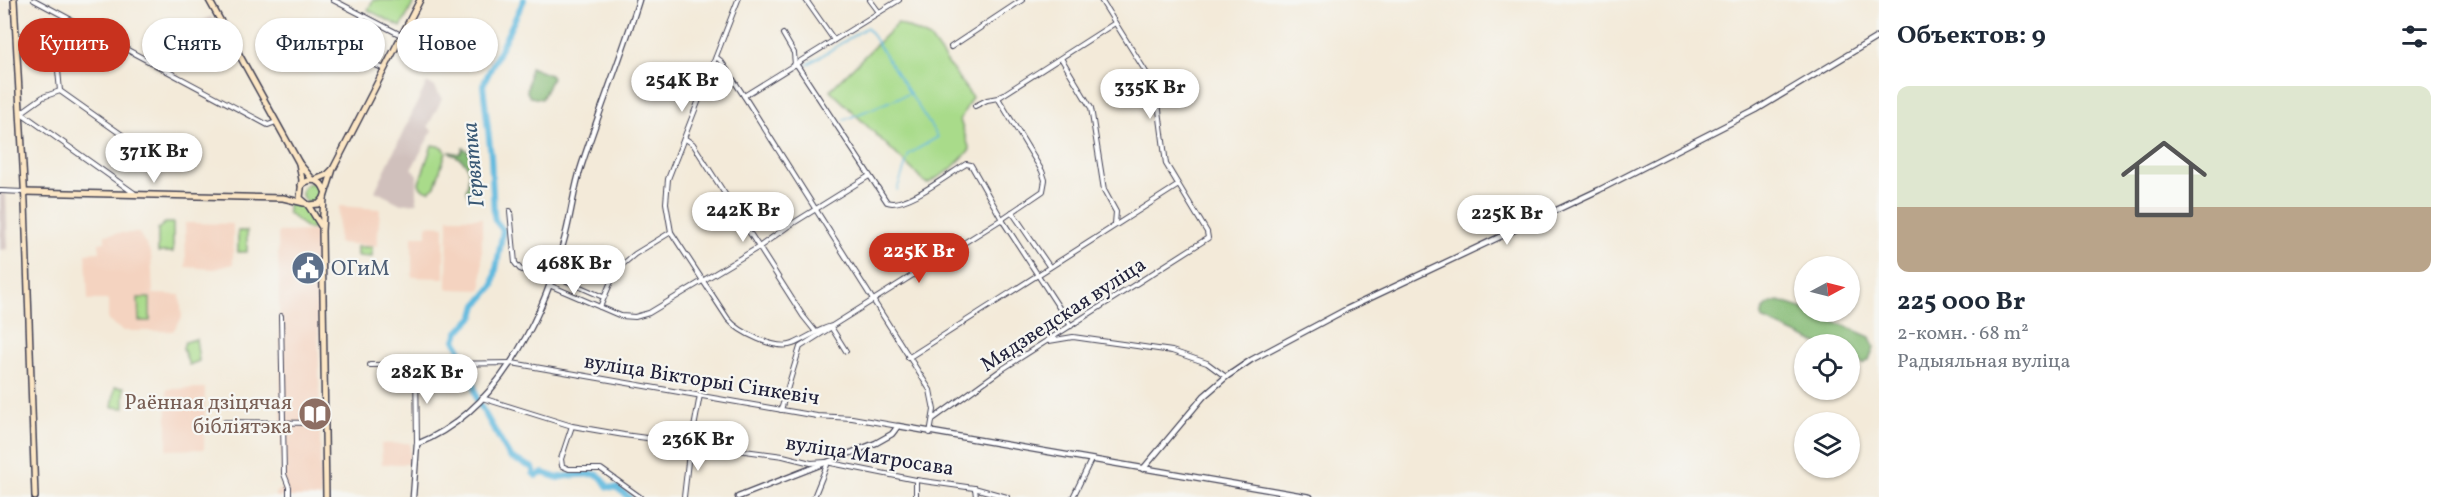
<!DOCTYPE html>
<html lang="ru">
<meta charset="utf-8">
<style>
body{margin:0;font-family:Vollkorn,serif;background:#f6f6f7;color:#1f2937;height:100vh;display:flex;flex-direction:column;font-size:22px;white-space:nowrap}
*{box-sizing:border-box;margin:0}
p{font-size:20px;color:#747a83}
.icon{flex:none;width:33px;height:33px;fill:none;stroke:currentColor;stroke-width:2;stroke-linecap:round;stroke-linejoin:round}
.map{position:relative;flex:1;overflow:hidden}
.details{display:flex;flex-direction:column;background:#fff;width:570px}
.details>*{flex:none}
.guide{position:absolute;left:18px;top:18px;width:570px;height:54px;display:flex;gap:12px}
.needle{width:39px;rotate:83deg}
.controls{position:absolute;left:1794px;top:256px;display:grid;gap:12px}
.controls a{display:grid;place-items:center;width:66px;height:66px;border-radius:50%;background:#fff;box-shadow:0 2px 4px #0004;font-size:30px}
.price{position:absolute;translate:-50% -51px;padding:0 14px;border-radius:21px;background:#fff;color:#222;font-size:20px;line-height:39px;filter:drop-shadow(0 2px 3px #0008)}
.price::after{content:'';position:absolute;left:50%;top:36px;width:18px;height:14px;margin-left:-9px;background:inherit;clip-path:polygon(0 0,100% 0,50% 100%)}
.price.on{background:#c8321e;color:#fff}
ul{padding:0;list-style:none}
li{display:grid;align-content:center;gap:12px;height:318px;padding:0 18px}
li+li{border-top:2px solid #e0e1e3}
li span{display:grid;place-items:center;height:186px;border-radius:12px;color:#555}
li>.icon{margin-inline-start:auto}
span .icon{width:108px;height:108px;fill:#fffc;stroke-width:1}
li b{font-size:26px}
h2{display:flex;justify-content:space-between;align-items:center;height:72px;padding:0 18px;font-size:26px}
.tag{padding:0 21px;border-radius:27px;background:#fff;box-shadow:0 2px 4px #0004;font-size:21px;line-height:54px}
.tag.on{background:#c8321e;color:#fff}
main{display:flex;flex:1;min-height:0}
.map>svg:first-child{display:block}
.built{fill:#f4d3c0}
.industrial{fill:#d0c0bc}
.green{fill:#a9db8a;stroke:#667e62;stroke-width:1.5}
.forest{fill:#86bb76;stroke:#546e58;stroke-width:1.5}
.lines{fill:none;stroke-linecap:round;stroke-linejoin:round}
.stream{stroke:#61b9de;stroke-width:1.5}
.river{stroke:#61b9de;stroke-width:6}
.minor-casing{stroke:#414053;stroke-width:6}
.tertiary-casing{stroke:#414053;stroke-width:7}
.secondary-casing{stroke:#414053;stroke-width:8}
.minor{stroke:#fff;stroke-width:4}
.tertiary{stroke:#fff;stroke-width:4.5}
.secondary{stroke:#fce6c4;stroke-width:5}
.labels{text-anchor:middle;stroke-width:4.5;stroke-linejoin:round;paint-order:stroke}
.service-label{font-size:21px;fill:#4e5e75;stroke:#f6f6f2;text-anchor:start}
.street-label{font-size:21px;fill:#22223b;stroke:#f6f6f2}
.education-label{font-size:21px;fill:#785e54;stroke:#f6f6f2;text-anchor:end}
.water-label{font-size:22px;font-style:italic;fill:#385774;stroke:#f6f6f2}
</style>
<main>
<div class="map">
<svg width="1879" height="497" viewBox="0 0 1879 497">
<rect width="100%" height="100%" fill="#f6f6f2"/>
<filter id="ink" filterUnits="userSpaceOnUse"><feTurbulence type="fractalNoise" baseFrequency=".0167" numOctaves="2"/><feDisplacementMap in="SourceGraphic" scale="12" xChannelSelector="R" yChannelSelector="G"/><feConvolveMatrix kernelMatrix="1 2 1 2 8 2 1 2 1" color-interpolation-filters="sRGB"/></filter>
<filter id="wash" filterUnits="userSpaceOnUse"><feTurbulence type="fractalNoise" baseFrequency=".008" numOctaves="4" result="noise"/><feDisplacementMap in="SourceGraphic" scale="24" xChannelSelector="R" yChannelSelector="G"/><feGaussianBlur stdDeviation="1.35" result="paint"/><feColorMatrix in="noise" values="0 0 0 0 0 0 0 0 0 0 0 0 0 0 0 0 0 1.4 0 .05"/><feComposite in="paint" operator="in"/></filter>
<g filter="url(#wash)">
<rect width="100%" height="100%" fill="#f3ead9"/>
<g class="built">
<polygon points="339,206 380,209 377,246 338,243"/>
<polygon points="448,218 482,218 482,290 447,289"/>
<polygon points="185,223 233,224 233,264 215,269 186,267"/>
<polygon points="427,225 444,226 444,278 412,277 412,236 427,236"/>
<polygon points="317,231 321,497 276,497 276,492 282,489 278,232"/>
<polygon points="118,233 139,233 151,253 153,294 180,295 182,318 173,331 123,331 108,321 108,300 88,300 86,253 100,252 99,243 105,242 105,235"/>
<polygon points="205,388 204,449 167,450 167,389"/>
<polygon points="410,443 410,464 382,464 381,444"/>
</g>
<g class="industrial">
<polygon points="211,16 222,36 186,56 176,36"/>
<polygon points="427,82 435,87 442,99 428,126 432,131 412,168 417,175 417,203 401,204 375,191"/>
<polygon points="0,194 6,194 8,249 0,250"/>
</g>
<g class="green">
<polygon points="373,0 415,0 401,27 368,10"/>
<polygon points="898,23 930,38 972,97 960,120 970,150 950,170 927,184 830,90"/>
<polygon points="432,145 443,147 446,152 435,186 429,191 421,188 419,183"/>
<circle cx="312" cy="193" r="10"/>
<path d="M288,202c16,3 25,11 30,27h-10l-20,-16z"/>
<polygon points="165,223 173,223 173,252 158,252 158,229"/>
<rect x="238" y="231" width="9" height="21"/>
<polygon points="357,247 372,247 372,257 357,256"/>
<polygon points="138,298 150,298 150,321 139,321"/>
<polygon points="196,339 199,361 189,365 183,348 185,342"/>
<polygon points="115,387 124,387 124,408 112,407"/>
</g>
<g class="forest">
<polygon points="530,67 550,75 552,78 542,99 530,97 527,92"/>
<path d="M463,148c14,6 15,36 6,48l-3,-5c3,-9 5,-23 -3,-30 -4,-4 -9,-5 -13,-9l10,2z"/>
<path d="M1779,301l25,8v3h9l57,25 4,10 -5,13 -6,4 -13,-6v-13h-30l-58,-26c-2,-10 8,-17 17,-18z"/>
</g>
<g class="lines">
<g class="stream">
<polyline points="807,65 867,27 938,137 909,154 897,190"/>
<polyline points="844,120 910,93"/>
</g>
<path class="river" d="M524,0l-41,85 8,71 3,58 1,6 8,10 -10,56 -16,19 -3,11 -16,16 -3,8 16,32 6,28 33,57 23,11v5l3,3 7,-3 15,5c5,-2 36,-5 40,-3 6,3 6,8 10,12l9,1 12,9"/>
</g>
</g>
<g filter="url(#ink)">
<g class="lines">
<g class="minor-casing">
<g id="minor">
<polyline points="34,0 268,125 276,122"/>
<polyline points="333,0 401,35"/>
<path d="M738,0l-70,179 -2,24 5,29 57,87c11,13 48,32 65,25 14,-6 24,-14 39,-18l170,-107 41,-28 2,-11 -3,-9 -44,-73"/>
<polyline points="806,0 834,40"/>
<polyline points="870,0 879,12"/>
<polyline points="783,34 794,53 795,65"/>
<polyline points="16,37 27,38 54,57 57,60 60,91"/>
<polyline points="334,45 384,69"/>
<polyline points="951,47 1022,0"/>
<polyline points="345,51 363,16"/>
<polyline points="716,57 721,61 744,96 930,390 934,410 930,433"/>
<polyline points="1061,58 1091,108 1104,190 1116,212 1115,224"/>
<path d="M797,65l90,137c18,7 62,-28 79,-38l5,1 33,58 67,103"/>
<polyline points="744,96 899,0"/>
<polyline points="975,106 987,100 998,98 1115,23"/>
<polyline points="20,112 134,193"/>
<polyline points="22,112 43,97 60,91 142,149 192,155"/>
<polyline points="684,138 693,144 803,316 815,331"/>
<polyline points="0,191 24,192"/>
<polyline points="510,211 515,263 520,269 550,282"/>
<polyline points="1012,212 1049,266"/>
<polyline points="553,275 603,297"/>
<polyline points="549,285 621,316 635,317 649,313 759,247 787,227 869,176"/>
<polyline points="600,307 616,270 635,254 671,232"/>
<polyline points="281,316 284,474 289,487 289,497"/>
<polyline points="831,327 846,351"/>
<polyline points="1049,341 1073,337 1172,351 1207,363 1226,377"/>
<polyline points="908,358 1177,186"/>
<polyline points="370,365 512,363 817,416 852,418 898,426"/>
<polyline points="416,365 417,444"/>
<polyline points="482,398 572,426 624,435 783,456 811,463 826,462 916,480 974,488 1007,497"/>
<polyline points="781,410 800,347 830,328"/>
<polyline points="933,419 1001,370 1208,238 1207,232 1166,164 1157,95 1154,85 1101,0"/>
<polyline points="225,422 325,423"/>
<polyline points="572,426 561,459 562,466 569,469 601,469 640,497"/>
<polyline points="691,444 700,395"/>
<polyline points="975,488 976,497"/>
<polyline points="684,497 690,444"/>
<polyline points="814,497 827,465 826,462"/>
<polyline points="916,497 916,480"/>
<polyline points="1073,497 1091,460"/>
</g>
</g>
<g class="tertiary-casing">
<g id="tertiary">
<polyline points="1143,469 1204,396 1226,377 1251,360 1347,309 1599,190 1756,110 1879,36"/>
<path d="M413,497l4,-53c79,-31 124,-122 146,-200 8,-26 10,-54 19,-80 18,-55 40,-109 57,-164"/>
<polyline points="738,497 876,443 892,434 898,426 1310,497"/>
</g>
</g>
<g class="secondary-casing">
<g id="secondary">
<polyline points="14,0 25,203 35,497"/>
<polyline points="209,0 299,163 313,180"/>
<polyline points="299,163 302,180 300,198 308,205 319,204 324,198 333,169 420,0"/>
<polyline points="315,180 327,175 332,170"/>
<path d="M301,185c10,-8 20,-6 24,6"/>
<polyline points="24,192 283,198 304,203"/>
<polyline points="324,198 322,231 326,497"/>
<polyline points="308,205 321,226"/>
</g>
</g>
<use href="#minor" class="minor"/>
<use href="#tertiary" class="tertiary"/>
<use href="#secondary" class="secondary"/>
</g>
</g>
<defs>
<g id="civic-disc" transform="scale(1.725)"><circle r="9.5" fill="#5c6f8a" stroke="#f6f6f2"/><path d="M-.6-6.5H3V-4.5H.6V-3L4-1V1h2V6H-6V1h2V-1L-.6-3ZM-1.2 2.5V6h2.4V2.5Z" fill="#fff"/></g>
<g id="library-disc" transform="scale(1.725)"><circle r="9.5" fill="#8d6e63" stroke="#f6f6f2"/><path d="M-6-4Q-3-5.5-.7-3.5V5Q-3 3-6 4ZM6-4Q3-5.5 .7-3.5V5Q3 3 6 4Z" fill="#fff"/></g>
</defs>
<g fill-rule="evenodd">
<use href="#civic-disc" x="308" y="268"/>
<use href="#library-disc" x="315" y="414"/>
</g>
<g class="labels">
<g class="service-label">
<text x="331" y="275">ОГиМ</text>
</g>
<g class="street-label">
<text transform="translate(1063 314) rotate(-33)" y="7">Мядзведская вуліца</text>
<text transform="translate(702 379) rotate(9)" y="7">вуліца Вікторыі Сінкевіч</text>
<text transform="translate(870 455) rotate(9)" y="7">вуліца Матросава</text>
</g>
<g class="education-label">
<text x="292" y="409">Раённая дзіцячая<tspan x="292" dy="24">бібліятэка</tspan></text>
</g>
<g class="water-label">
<text transform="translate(472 165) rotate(-95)" y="8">Гервятка</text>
</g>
</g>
</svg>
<div class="controls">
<a><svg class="needle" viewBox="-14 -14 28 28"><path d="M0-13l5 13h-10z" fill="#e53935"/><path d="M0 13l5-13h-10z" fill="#747a83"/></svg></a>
<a><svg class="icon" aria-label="locate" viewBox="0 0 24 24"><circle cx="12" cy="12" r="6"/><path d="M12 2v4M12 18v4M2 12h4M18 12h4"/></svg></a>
<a><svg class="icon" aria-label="layers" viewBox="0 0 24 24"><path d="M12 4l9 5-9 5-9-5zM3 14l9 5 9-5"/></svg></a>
</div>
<b class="price" style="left:682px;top:113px">254K Br</b>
<b class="price" style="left:1150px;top:120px">335K Br</b>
<b class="price" style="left:154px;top:184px">371K Br</b>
<b class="price" style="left:743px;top:243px">242K Br</b>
<b class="price" style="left:1507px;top:246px">225K Br</b>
<b class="price on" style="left:919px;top:284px">225K Br</b>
<b class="price" style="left:574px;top:296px">468K Br</b>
<b class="price" style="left:427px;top:405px">282K Br</b>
<b class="price" style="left:698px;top:472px">236K Br</b>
<div class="guide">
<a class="tag on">Купить</a>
<a class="tag">Снять</a>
<a class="tag">Фильтры</a>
<a class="tag">Новое</a>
</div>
</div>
<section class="details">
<h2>Объектов: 9<svg class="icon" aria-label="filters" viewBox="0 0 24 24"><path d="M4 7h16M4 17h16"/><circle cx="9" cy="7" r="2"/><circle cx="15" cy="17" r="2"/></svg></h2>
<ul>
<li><span style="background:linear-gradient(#dfe7d0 65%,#b9a48a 0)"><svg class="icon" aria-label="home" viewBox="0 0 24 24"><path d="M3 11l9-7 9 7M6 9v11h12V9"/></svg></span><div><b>225 000 Br</b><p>2-комн. · 68 m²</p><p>Радыяльная вуліца</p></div></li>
</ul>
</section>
</main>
